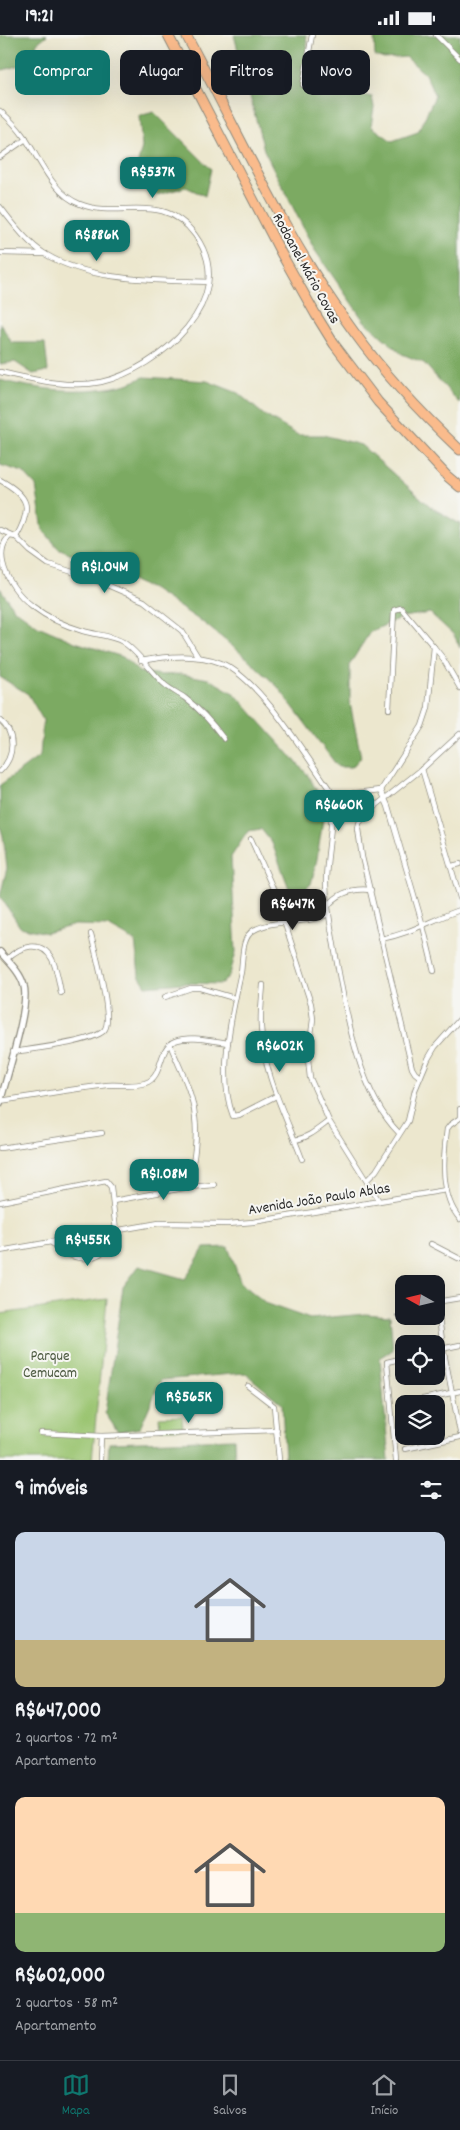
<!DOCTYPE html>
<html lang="pt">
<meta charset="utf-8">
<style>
body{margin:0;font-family:Dekko,sans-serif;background:#242831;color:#f1f3f6;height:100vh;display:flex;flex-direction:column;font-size:19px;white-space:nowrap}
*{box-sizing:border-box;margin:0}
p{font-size:16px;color:#9ea1a6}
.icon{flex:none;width:28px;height:28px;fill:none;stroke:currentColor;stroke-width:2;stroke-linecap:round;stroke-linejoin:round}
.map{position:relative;height:1425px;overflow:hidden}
.drawer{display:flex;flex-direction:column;background:#171b24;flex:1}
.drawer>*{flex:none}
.top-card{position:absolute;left:15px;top:15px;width:430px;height:45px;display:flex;gap:10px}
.needle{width:32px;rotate:278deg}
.controls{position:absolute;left:395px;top:1240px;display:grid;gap:10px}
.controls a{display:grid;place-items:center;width:50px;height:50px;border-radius:10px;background:#171b24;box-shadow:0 5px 20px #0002;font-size:25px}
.price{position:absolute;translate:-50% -42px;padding:0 11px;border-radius:10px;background:#0f766e;color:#fff;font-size:16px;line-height:32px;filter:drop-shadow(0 1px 2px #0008)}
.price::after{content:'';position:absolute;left:50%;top:30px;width:15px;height:11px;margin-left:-8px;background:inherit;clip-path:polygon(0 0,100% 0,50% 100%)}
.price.current{background:#222;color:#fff}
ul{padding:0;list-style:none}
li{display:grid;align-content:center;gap:10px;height:265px;padding:0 15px}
li span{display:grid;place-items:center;height:155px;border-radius:10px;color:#555}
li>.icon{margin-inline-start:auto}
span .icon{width:90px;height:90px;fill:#fffc;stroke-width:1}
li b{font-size:21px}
h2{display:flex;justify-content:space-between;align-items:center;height:60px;padding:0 15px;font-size:21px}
.chip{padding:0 18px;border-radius:10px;background:#171b24;box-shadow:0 5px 20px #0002;font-size:18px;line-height:45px}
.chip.current{background:#0f766e;color:#fff}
.status{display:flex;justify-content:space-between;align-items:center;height:35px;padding:0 25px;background:#171b24;direction:ltr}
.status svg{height:14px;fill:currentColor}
.dock{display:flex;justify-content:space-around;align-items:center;height:70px;border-top:1px solid #363941;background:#171b24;font-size:14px;color:#9ea1a6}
.dock a{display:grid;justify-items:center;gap:2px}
.dock .current{color:#0f766e}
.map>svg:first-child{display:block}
.green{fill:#9ac470;stroke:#62784e}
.forest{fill:#7baa62;stroke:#536a46}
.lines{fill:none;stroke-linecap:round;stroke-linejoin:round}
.minor-casing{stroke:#8c897c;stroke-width:6}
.tertiary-casing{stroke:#8c897c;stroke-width:8}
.motorway-casing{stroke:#8c897c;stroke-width:11}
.minor{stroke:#fff;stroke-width:4.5}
.tertiary{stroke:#fff;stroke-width:5.5}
.motorway{stroke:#fabb8c;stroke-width:9}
.labels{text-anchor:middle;stroke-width:4;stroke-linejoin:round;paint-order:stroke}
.street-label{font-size:15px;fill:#2b2b2b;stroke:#f6f6f2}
.park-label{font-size:15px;fill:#4c5940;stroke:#f6f6f2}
</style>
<div class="status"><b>19:21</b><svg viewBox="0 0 49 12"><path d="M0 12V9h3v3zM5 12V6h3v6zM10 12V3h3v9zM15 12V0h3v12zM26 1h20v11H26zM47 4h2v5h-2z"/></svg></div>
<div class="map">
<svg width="460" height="1425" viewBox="0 0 460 1425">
<rect width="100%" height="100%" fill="#f6f6f2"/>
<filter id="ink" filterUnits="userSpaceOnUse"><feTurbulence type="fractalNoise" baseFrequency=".02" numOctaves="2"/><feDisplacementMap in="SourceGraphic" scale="10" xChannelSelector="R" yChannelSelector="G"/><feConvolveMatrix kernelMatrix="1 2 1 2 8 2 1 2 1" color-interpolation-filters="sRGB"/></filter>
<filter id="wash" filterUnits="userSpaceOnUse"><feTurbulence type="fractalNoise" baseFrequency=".0096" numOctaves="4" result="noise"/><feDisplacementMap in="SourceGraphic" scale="20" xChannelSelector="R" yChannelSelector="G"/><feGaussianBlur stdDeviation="1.12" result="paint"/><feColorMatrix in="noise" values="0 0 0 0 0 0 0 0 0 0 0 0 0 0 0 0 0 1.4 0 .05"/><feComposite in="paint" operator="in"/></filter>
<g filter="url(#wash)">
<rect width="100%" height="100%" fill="#ece7ce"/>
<g class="green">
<polygon points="107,1264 92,1425 0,1425 0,1279"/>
<polygon points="182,1381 183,1394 160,1394 159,1382"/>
</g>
<g class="forest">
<polygon points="0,0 47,0 36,9 38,18 31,27 3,35 0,33"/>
<polygon points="234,0 306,0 310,33 316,50 372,62 374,72 371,91 392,106 418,97 435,61 425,39 406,22 384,24 375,21 374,0 460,0 460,369 424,328 402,319 364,286 314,214 264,115"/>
<polygon points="154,77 211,134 205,161 186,152 157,160 134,143 142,112 139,81"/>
<polygon points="0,288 12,308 45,308 48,336 33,339 15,327 0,329"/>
<path d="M144,342l63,4 31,12 26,22 34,20h25l38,10 70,62 29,17v124l-6,-13 -24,-22 -28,4 -32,15 -20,32v39l11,54 -9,10h-14l-60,-80 -31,-29 -42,-34 -51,-34 -96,-42 -15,-18 -7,-44 -13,-14 -23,-7v-85c37,10 81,14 119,6 8,-1 17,-6 25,-9z"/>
<polygon points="0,553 13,573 38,591 75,607 123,622 139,637 162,640 181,639 209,644 235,659 307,739 320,761 323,784 317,824 311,849 301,858 290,856 272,808 261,794 248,796 231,822 236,917 230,939 222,949 183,948 146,951 139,940 135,906 108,891 75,890 46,898 20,892 0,861 7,833 3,801 0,791 0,750 40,721 43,685 28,659 0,642"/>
<polygon points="228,1212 241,1248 267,1269 310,1284 365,1279 390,1281 393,1315 380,1323 389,1425 285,1425 282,1369 245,1338 161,1345 140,1393 118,1397 105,1378 123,1252 139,1231 185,1244 204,1213"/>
<polygon points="234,1404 235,1425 108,1425 109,1408"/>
</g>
</g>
<g filter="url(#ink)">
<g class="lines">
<g class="minor-casing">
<g id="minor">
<polyline points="436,0 460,24"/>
<polyline points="303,50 312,0"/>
<path d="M0,76c10,8 18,17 25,27 16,23 28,56 55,66 40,16 82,-14 115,31 47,64 -37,134 -94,147 -32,7 -70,-3 -101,-10"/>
<polyline points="0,122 26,104"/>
<path d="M0,172c13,16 27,36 45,47 46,28 111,26 163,28"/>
<polyline points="0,218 45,219"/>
<path d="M0,445c29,16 33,27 16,57"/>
<polyline points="0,495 16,502 30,516 48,529 91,543 144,566 182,596 198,622"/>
<path d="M16,502l-6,-1c-8,7 -9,17 -7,27 8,36 46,58 80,68 13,4 28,4 40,11 14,9 28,29 40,41 6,6 15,10 22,15 16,12 27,25 39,41"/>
<polyline points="434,612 442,622 460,653"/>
<path d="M141,626c26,-5 55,-8 80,2 38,15 85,93 109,127 6,23 -4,66 -4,91 0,25 6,51 10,76 10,55 22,135 63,176"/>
<path d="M0,685c16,13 15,37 0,51"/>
<polyline points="422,734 460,863"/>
<polyline points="381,755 388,771 423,891 434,936"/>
<polyline points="331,761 381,755 422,691 428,673 434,612 401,573 394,575 389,674"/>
<polyline points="251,804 275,858 311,969 313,984 308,1024 310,1043 329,1086 379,1166"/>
<polyline points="452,831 460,829"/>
<path d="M328,871c11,-14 25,-18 43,-16"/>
<path d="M381,904c29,-5 52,-20 79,-29"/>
<path d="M7,924c13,-13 34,-20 45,0 5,10 7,23 9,34"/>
<path d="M263,950c-1,14 -3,28 -2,42 2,47 25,89 41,132"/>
<polyline points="165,962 191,953 200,953 234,963"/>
<path d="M170,1009c9,23 23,48 25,73 3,23 -2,47 -6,70"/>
<path d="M13,1017c18,-3 85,-10 92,-23 8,-13 -10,-78 -14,-95"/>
<polyline points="420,1042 415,1038 412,1033 362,822 358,794 359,788 373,773 422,734 460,699"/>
<path d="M276,1061l-37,19 -6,1c-16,-40 -1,-103 8,-144 2,-13 0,-35 13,-42 23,-12 52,-5 75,-16"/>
<path d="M0,1066c36,-5 71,-12 107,-16 12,-1 26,2 38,-2 19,-5 12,-35 30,-42 15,-6 37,0 53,2"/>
<polyline points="460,1074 460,1082"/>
<path d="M460,1083l-10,7 -3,4c-4,29 -7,67 13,90"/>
<path d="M295,1105c13,-2 23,-11 34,-19"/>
<polyline points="0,1113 102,1098"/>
<polyline points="367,1145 376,1136 408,1086 415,1055 428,1024 435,1012 460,984"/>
<polyline points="113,1166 189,1152 214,1150"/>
<polyline points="0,1167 106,1146 111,1152 116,1196"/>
<path d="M51,1207c14,13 33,23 52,10l4,-20"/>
<polyline points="431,1209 460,1224"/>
<polyline points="0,1216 159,1188 228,1189 253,1187 446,1155"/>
<polyline points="436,1267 460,1263"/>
<polyline points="437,1267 443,1313 460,1397"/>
<polyline points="399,1280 404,1277"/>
<polyline points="436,1315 460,1310"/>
<polyline points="248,1351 274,1371 279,1425"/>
<polyline points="400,1369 460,1356"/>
<polyline points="41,1398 101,1401 100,1425"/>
<polyline points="101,1401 277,1395"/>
<polyline points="405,1414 460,1402"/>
<polyline points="396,1425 387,1327 404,1323"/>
</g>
</g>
<g class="tertiary-casing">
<path id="tertiary" d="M0,917c9,10 21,21 24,34 6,20 -18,92 -24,117"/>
</g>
<g class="motorway-casing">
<g id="motorway">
<polyline points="168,0 281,218 316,280 334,309 378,367 447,441 460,452"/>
<path d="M186,0c54,100 100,205 168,297 31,43 68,82 106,118"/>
</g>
</g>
<use href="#minor" class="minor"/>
<use href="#tertiary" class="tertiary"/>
<use href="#motorway" class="motorway"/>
</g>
</g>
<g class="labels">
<g class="street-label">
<text transform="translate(307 233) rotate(61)" y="5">Rodoanel Mário Covas</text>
<text transform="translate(319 1163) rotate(-9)" y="5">Avenida João Paulo Ablas</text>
</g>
<g class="park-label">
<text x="50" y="1325">Parque<tspan x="50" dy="17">Cemucam</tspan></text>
</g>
</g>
</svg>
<div class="controls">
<a><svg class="needle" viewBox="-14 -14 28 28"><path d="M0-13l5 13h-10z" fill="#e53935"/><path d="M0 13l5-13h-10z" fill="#9ea1a6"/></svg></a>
<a><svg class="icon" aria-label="locate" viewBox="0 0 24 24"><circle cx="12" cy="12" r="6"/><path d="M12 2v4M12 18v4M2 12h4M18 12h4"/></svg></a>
<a><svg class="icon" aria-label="layers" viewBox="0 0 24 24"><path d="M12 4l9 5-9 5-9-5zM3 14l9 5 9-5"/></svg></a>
</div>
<b class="price" style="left:153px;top:164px">R$537K</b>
<b class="price" style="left:97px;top:227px">R$886K</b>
<b class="price" style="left:105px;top:559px">R$1.04M</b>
<b class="price" style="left:339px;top:797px">R$660K</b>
<b class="price current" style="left:293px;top:896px">R$647K</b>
<b class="price" style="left:280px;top:1038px">R$602K</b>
<b class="price" style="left:164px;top:1166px">R$1.08M</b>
<b class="price" style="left:88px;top:1232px">R$455K</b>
<b class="price" style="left:189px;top:1389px">R$565K</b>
<div class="top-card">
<a class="chip current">Comprar</a>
<a class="chip">Alugar</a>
<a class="chip">Filtros</a>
<a class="chip">Novo</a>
</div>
</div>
<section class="drawer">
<h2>9 imóveis<svg class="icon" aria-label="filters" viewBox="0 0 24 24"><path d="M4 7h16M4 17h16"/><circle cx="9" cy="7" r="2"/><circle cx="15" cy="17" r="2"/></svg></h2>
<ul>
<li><span style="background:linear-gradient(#c9d6e8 70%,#c2b280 0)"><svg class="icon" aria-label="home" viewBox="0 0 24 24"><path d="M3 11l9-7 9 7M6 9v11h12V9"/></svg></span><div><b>R$647,000</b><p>2 quartos · 72 m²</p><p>Apartamento</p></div></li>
<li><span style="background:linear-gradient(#ffd9b3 75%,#8fb573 0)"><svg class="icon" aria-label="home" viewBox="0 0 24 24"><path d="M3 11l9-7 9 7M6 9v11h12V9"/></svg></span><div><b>R$602,000</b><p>2 quartos · 58 m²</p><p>Apartamento</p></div></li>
</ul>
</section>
<nav class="dock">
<a class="current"><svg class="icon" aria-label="map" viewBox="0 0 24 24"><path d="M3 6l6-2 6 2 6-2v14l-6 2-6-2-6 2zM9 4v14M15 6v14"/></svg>Mapa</a>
<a><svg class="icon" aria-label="saved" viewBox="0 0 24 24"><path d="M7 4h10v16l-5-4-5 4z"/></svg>Salvos</a>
<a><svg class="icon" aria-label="home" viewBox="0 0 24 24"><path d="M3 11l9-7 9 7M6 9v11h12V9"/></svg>Início</a>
</nav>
